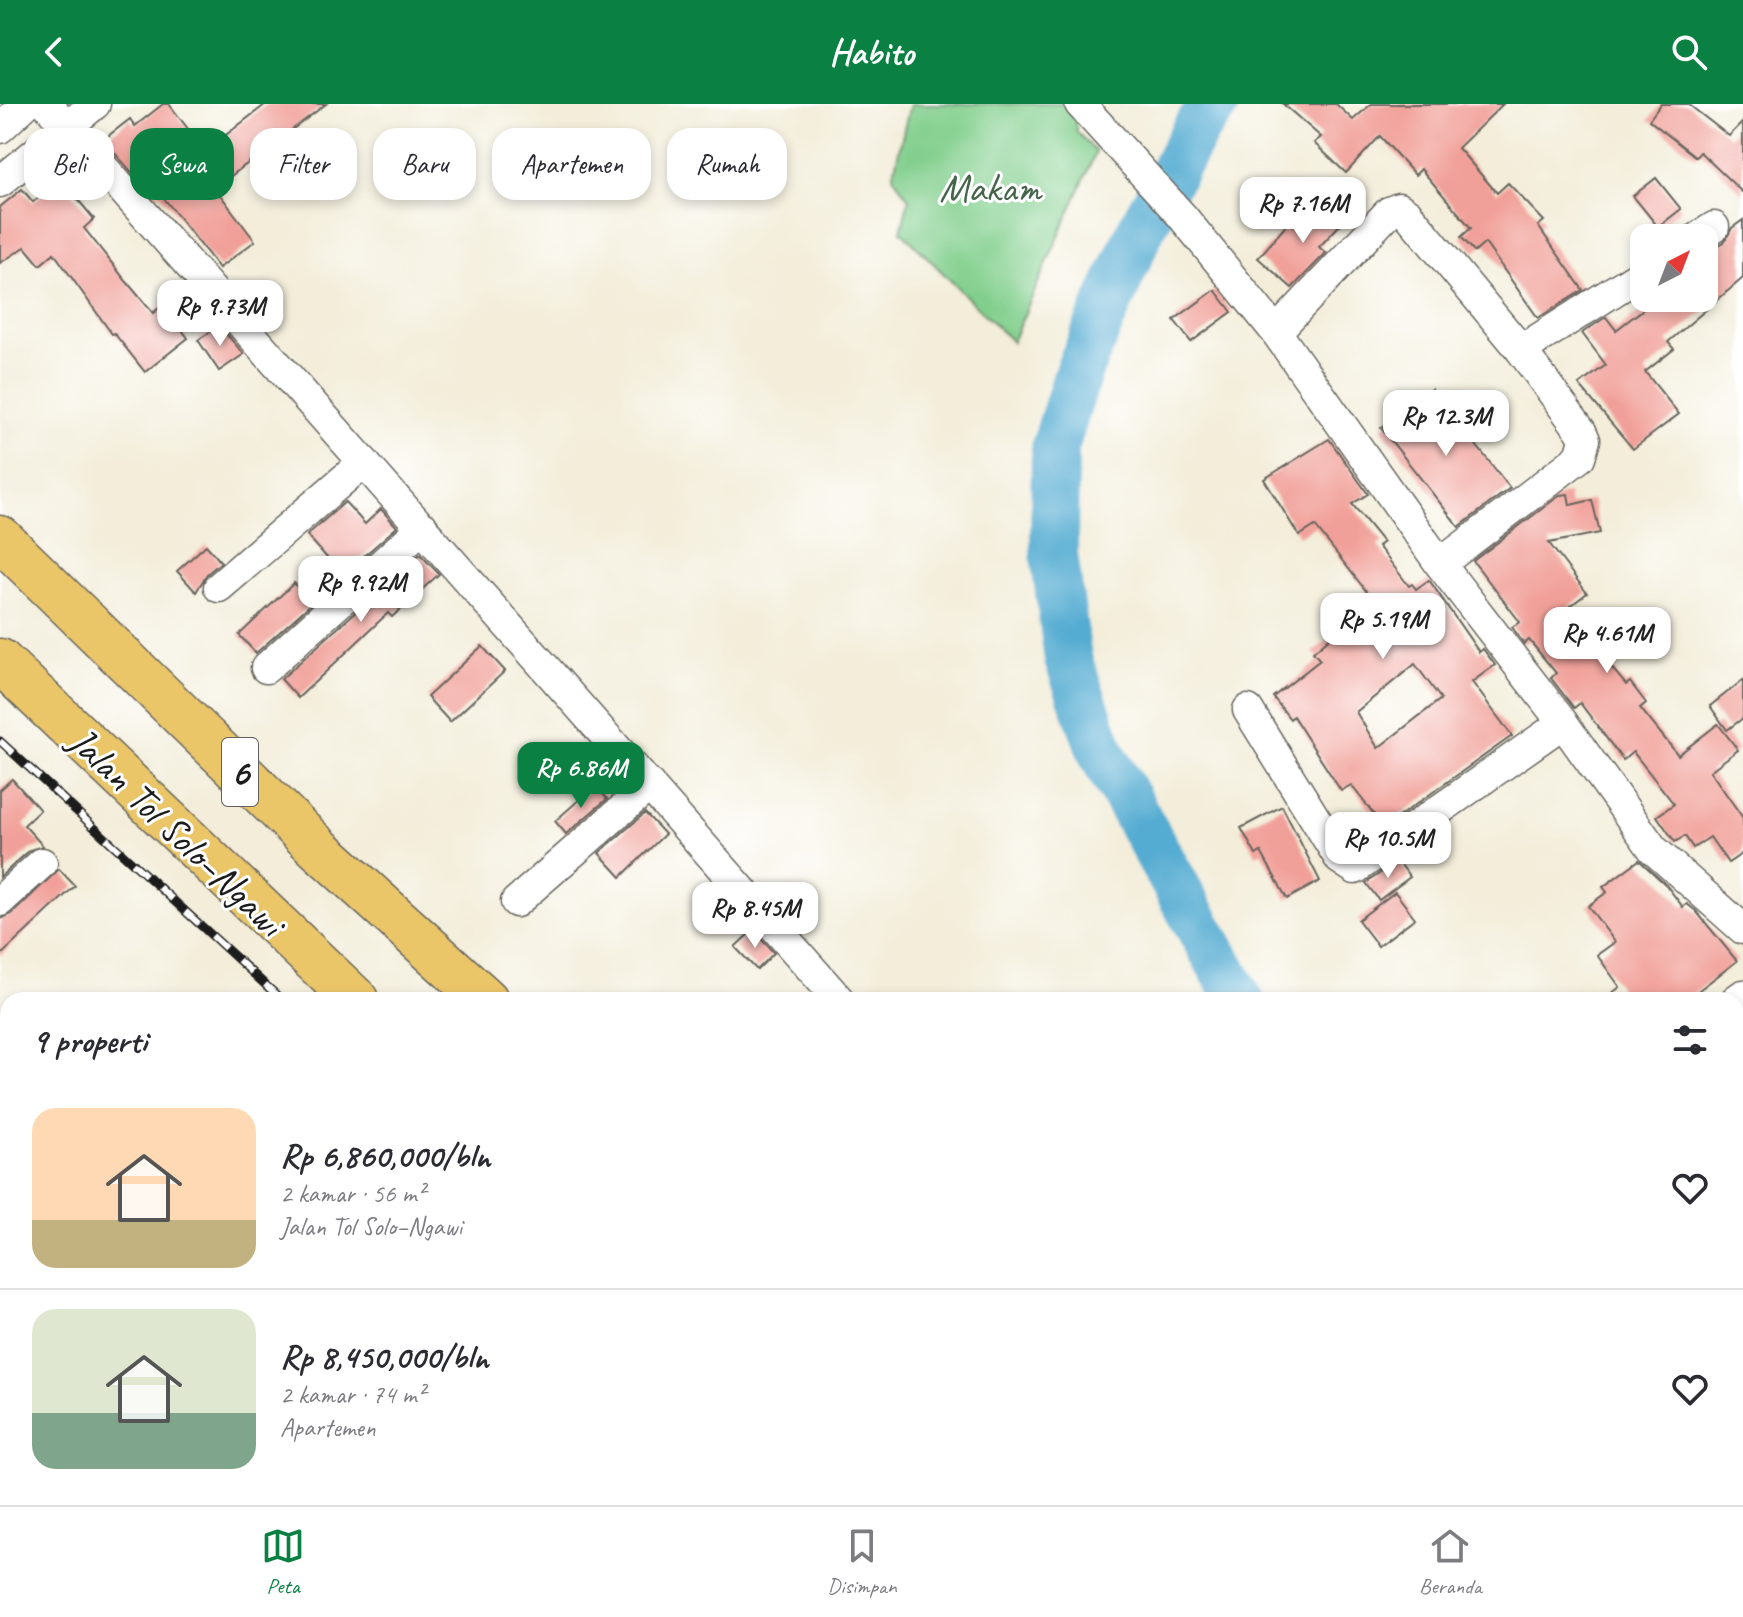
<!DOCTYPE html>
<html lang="id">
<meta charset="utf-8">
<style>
body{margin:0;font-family:Caveat,sans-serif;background:#f7f7f7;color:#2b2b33;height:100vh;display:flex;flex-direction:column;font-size:30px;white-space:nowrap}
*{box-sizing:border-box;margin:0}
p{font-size:26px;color:#7c7c81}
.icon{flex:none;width:44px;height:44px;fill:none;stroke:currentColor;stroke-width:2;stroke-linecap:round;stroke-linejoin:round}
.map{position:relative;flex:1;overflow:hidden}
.drawer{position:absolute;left:0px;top:888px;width:1744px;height:514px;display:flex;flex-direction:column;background:#fff;border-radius:24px 24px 0 0;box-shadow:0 4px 12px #0003}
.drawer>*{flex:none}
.banner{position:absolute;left:24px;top:24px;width:800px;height:72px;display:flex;gap:16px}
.needle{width:52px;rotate:42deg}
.tools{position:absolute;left:1630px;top:120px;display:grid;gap:16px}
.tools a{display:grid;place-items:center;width:88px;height:88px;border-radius:16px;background:#fff;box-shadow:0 4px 12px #0003;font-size:40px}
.price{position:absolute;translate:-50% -68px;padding:0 18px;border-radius:16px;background:#fff;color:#222;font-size:26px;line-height:52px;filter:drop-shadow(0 2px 4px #0008)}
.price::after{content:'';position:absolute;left:50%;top:48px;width:24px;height:18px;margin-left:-12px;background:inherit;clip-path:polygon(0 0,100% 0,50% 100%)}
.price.selected{background:#0b8043;color:#fff}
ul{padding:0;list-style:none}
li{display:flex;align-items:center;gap:24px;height:200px;padding:0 32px}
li+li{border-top:2px solid #e1e1e2}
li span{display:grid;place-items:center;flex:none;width:224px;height:160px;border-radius:24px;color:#555}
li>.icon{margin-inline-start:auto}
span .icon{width:96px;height:96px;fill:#fffc;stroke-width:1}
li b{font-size:34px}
h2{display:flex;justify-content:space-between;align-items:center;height:96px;padding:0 32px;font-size:34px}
.pill{padding:0 28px;border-radius:24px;background:#fff;box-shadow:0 4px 12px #0003;font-size:28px;line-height:72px}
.pill.selected{background:#0b8043;color:#fff}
header{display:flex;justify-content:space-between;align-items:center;height:104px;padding:0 32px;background:#0b8043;color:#fff;font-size:36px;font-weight:600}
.menu{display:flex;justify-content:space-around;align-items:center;height:112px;border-top:2px solid #e1e1e2;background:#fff;font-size:22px;color:#7c7c81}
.menu a{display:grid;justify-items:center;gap:4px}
.menu .selected{color:#0b8043}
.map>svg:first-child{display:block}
.green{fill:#82cf8d;stroke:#4f7654;stroke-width:2}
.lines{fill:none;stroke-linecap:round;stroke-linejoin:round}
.river{stroke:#55acd2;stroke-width:48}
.building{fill:#f1a099;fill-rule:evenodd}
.street-casing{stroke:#67655e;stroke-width:33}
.highway-casing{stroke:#67655e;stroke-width:47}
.street{stroke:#fff;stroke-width:30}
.highway{stroke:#ebc669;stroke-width:44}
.rail-casing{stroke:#1c1c1c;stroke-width:9}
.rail{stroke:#fff;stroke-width:6;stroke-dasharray:18;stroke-linecap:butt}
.labels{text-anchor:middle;stroke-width:6;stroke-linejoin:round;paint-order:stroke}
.shield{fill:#fff;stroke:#606060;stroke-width:2}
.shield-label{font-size:38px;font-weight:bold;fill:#1c1c1c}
.park-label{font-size:40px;fill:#456449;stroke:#fff}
.street-label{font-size:40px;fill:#1c1c1c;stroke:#fff}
</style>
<header><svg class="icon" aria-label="back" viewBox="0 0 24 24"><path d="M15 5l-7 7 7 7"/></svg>Habito<svg class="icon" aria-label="search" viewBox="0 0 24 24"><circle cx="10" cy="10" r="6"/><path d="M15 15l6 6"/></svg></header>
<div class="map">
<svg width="1743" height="1401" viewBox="0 0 1743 1401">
<rect width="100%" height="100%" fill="#fff"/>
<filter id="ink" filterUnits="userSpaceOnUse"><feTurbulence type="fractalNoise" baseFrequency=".0125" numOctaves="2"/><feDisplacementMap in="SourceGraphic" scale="16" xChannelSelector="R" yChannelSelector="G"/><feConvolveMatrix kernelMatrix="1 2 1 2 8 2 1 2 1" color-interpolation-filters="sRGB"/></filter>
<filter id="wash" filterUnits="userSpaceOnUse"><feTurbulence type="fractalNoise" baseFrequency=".006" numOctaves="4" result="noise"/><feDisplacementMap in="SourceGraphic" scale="32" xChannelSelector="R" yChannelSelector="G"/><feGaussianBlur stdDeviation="1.8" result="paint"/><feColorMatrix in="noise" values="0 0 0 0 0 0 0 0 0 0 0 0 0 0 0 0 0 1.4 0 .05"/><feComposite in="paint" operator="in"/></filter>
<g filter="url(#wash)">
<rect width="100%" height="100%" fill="#f3edd9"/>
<polygon class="green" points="910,0 1064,0 1073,9 1077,28 1096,48 1012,238 901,127 909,95 893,72"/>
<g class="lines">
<g class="river">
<polyline points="1215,0 1197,23 1141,125 1079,266 1055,343 1054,450 1068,555 1102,650 1240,896"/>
<polyline points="1165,1394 1168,1401"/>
</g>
</g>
<g id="blocks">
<g class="building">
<polygon points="163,0 169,0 205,47 266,0 326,0 215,84 255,137 219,164 159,88 153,92 103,36 130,15 135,22"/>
<polygon points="1283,0 1336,0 1353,16 1371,0 1503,0 1458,44 1497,89 1508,79 1544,117 1538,122 1583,186 1538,214 1485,139 1475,148 1461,133 1471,124 1421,65 1415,71 1380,32 1346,69 1314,39 1321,33"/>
<polygon points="1661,0 1688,0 1729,32 1743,18 1743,89 1700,48 1696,53 1649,16"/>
<polygon points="1656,74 1681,105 1658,123 1633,92"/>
<polygon points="61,75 94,115 84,124 126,177 153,209 163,201 188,234 145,268 114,229 112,230 54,149 40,161 25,143 0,159 0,103 22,85 33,98"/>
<polygon points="1336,93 1352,108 1319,143 1326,149 1292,184 1258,154 1290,117 1303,129"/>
<polygon points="1743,116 1743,174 1668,238 1674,245 1645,268 1679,310 1633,345 1579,281 1606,261 1582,229 1606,213 1616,226 1658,194 1704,194 1704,150 1724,138 1732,124"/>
<polygon points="1215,186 1232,208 1191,238 1174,216"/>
<polygon points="219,222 244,250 219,267 198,236"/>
<polygon points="1432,285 1510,384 1459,423 1381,324"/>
<path d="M1329,335l39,55 -16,10 31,38 -5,4 31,40 3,-2 4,5 13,-9 50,72 4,-3 12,16 -23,17 40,54 -128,91 -33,-42 -10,6 -48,-75 -3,3 -17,-22 47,-37 -7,-8 61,-51 -59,-75 -16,10 -35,-57zM1415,560l26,35 -63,49 -22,-36z"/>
<polygon points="1568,390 1570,401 1592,396 1600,429 1549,439 1587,489 1564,507 1626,581 1630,578 1646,599 1640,604 1678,651 1718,620 1738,646 1710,667 1743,714 1743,749 1728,759 1710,733 1693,744 1685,732 1675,738 1657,712 1674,700 1633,648 1623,656 1580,599 1574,604 1551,574 1556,569 1529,536 1524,540 1512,523 1520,518 1473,457 1560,391"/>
<polygon points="345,398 365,420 381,405 397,423 342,471 307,431"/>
<polygon points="206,441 221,458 207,470 196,488 177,467"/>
<polygon points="420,450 439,470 392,513 388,509 298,594 281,575"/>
<polygon points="294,479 312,499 256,549 239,531"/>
<polygon points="482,542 505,567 450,618 427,593"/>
<polygon points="1743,576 1743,614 1727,626 1710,602"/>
<polygon points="12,675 40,706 24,721 43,742 30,746 0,773 0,686"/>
<polygon points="596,681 607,695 566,730 555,717"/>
<polygon points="1282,702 1320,777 1287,795 1261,748 1256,751 1241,724"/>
<polygon points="645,709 665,730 621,773 599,749"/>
<polygon points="1639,756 1666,781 1683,803 1687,800 1696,807 1737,857 1686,896 1603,896 1620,883 1597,851 1615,838 1588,802 1607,788 1603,783"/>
<polygon points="1398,757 1410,773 1379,796 1366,779"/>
<polygon points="59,765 75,782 0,852 0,815 12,810"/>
<polygon points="1395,788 1415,814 1378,842 1358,816"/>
<polygon points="753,826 774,849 757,866 735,843"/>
</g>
</g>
</g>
<g filter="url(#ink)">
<use href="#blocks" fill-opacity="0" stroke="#67655e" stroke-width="2"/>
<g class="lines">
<g class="street-casing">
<g id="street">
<polyline points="47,0 839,896"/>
<polyline points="1080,0 1182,112 1276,228 1440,460 1563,619 1653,745 1743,825"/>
<polyline points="0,24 26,0"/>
<polyline points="0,78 95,0"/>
<polyline points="1697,134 1714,123"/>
<polyline points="1276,228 1389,108 1399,104 1408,110 1521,246 1581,327 1585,336 1580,353 1440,460"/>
<polyline points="1521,246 1644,168"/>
<polyline points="219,483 364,358"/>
<polyline points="266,564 423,423"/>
<polyline points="1248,606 1340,755 1355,765 1563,619"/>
<polyline points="0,797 42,759"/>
<polyline points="516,798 650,681"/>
<polyline points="1736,896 1743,891"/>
<polyline points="0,983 8,992"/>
<polyline points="0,1170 8,1162"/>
<polyline points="0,1326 8,1319"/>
<polyline points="1464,1394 1467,1401"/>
<polyline points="1699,1394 1702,1401"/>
<polyline points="807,1401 812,1394"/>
</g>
</g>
<g class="highway-casing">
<g id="highway">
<polyline points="0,434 316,742 486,896"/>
<polyline points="0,557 356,896"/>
<polyline points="921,1394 929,1401"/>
<polyline points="1059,1394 1068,1401"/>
</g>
</g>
<use href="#street" class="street"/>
<use href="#highway" class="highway"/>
<g class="rail-casing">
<g id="rail">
<polyline points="0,637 282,896"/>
<polyline points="858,1394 866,1401"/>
</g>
</g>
<use href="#rail" class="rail"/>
</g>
</g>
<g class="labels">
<rect class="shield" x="222" y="634" width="36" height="68" rx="6"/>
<g class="shield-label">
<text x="240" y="681">6</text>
</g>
<g class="park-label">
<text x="990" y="97">Makam</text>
</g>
<g class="street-label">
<text transform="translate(177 727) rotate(44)" y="14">Jalan Tol Solo–Ngawi</text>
</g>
</g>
</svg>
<div class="tools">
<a><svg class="needle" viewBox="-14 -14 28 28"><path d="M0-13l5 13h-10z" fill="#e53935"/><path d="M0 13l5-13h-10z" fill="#7c7c81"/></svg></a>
</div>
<b class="price" style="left:1303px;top:141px">Rp 7.16M</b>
<b class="price" style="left:220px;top:244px">Rp 9.73M</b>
<b class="price" style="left:1446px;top:354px">Rp 12.3M</b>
<b class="price" style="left:361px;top:520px">Rp 9.92M</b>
<b class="price" style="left:1383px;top:557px">Rp 5.19M</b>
<b class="price" style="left:1607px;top:571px">Rp 4.61M</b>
<b class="price selected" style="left:581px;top:706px">Rp 6.86M</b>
<b class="price" style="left:1388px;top:776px">Rp 10.5M</b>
<b class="price" style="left:755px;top:846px">Rp 8.45M</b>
<div class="banner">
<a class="pill">Beli</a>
<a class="pill selected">Sewa</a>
<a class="pill">Filter</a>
<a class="pill">Baru</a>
<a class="pill">Apartemen</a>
<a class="pill">Rumah</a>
</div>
<section class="drawer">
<h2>9 properti<svg class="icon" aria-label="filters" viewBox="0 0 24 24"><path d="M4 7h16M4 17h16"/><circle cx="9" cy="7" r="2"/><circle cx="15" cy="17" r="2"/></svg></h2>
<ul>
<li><span style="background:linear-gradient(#ffd9b3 70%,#c2b280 0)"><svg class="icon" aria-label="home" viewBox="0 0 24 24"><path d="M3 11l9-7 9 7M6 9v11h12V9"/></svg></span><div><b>Rp 6,860,000/bln</b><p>2 kamar · 56 m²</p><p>Jalan Tol Solo–Ngawi</p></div><svg class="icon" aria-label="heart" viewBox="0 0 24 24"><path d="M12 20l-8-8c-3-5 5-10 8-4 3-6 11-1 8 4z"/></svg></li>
<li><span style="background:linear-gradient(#dfe7d0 65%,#7fa58c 0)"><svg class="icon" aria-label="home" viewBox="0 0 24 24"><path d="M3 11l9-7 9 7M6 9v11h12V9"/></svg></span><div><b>Rp 8,450,000/bln</b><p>2 kamar · 74 m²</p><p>Apartemen</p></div><svg class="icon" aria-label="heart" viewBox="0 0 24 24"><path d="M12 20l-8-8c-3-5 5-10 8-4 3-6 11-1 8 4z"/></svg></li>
</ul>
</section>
</div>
<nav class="menu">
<a class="selected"><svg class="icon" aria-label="map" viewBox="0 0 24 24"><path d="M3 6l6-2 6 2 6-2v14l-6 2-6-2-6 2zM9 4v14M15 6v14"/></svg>Peta</a>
<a><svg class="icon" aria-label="saved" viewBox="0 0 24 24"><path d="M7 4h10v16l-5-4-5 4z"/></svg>Disimpan</a>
<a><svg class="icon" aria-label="home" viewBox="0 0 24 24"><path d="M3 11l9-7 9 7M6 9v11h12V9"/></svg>Beranda</a>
</nav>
